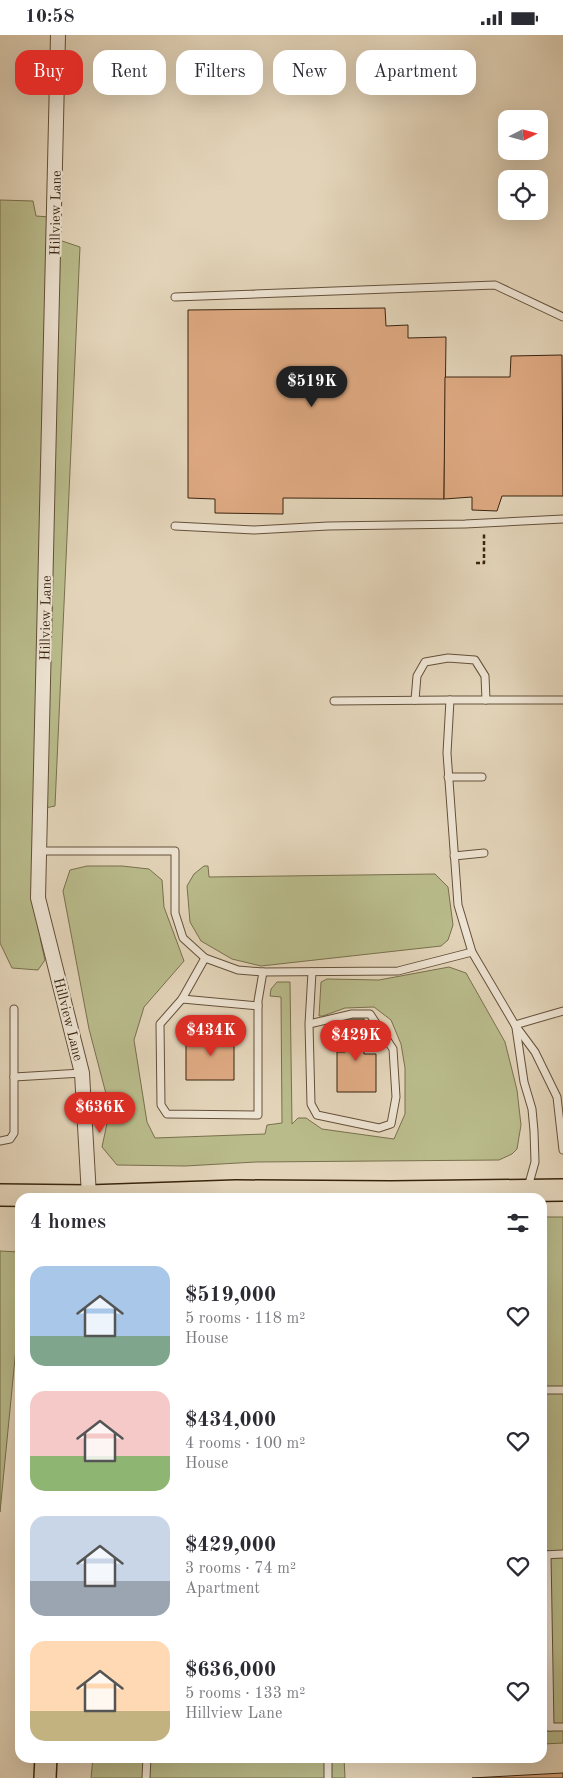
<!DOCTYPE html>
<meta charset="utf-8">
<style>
body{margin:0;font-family:"Old Standard TT",serif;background:#f2f2f3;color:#2b2b33;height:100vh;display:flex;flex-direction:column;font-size:19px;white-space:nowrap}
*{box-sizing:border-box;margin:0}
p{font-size:16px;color:#7c7c81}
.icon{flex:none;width:28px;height:28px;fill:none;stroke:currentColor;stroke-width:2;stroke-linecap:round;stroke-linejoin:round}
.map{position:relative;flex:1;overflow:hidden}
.side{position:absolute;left:15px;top:1158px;width:532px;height:570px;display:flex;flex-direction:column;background:#fff;border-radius:15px;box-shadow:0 5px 20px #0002}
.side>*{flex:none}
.hud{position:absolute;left:15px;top:15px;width:534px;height:45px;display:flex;gap:10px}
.needle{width:32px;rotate:84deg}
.tools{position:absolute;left:498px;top:75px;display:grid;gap:10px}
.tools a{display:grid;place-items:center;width:50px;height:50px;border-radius:10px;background:#fff;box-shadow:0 5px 20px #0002;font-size:25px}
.price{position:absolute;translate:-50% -42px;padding:0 11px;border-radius:18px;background:#d93025;color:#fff;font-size:16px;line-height:32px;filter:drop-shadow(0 1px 2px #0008)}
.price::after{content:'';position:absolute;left:50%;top:30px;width:15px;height:11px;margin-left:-8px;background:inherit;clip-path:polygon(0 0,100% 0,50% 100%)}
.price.active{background:#222;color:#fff}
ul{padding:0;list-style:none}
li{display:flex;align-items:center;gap:15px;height:125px;padding:0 15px}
li span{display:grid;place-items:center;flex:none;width:140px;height:100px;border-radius:15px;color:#555}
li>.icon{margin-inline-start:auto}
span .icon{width:60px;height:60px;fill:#fffc;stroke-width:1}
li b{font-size:21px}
h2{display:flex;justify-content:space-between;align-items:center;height:60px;padding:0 15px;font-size:21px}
.pill{padding:0 18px;border-radius:15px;background:#fff;box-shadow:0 5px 20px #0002;font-size:18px;line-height:45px}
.pill.active{background:#d93025;color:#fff}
.status{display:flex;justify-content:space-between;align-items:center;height:35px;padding:0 25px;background:#fff;direction:ltr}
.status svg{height:14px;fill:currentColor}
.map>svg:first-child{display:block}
.green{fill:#b9bb8b;stroke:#79704d}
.building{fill:#dea982;stroke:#39240f}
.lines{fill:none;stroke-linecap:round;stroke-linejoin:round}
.service-casing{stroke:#64503a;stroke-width:9}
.minor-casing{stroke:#64503a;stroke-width:16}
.primary-casing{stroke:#39240f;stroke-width:24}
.path{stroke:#39240f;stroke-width:2.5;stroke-dasharray:4 2.5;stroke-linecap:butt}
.service{stroke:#ede3d2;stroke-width:7}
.minor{stroke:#ede3d2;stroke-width:14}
.primary{stroke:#e3d4b9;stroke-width:21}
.labels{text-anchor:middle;stroke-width:4.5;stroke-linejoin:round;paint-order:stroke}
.street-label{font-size:14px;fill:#39240f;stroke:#ede3d2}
</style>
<div class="status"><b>10:58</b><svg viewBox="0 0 49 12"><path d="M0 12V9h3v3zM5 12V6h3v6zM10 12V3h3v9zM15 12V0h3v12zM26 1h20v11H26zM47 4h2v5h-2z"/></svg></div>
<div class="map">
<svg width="563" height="1743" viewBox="0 0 563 1743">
<rect width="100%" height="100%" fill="#e3d4b9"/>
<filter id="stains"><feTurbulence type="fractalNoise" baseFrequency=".004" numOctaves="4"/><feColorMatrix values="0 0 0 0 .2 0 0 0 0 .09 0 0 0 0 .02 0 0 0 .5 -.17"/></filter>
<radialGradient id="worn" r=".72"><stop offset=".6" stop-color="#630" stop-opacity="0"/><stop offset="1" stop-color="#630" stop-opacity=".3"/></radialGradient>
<g class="green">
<polygon points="0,165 33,166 36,181 50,182 50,202 80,212 55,771 35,775 42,902 40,903 45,925 38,935 12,933 0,908"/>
<polygon points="87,831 122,831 149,834 162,845 164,872 184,926 144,972 134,1005 147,1087 155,1103 265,1099 267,1090 282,1088 281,962 270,961 271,954 277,947 290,947 292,1089 298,1083 306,1083 322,1094 394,1104 405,1079 405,1033 401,1009 391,985 374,972 345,973 323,981 319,981 321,947 327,944 379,945 449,932 466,938 505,1007 517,1055 521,1090 517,1114 512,1119 499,1125 256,1127 185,1131 117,1130 102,1112 110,1074 89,994 63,856 70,835"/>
<polygon points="204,831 208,831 209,842 435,839 448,852 453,890 448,905 441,911 261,931 232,924 201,906 190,887 187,851 194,839"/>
<polygon points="542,1182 563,1182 563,1708 543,1709"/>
<polygon points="0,1216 20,1217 20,1272 0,1477"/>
<polygon points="93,1723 344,1723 345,1743 91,1743"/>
</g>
<g class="building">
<polygon points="385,273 386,291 408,290 408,303 446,302 444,464 283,463 283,479 215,478 215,464 188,463 188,275"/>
<polygon points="562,320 563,461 502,461 497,476 472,475 472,462 444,464 445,342 510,342 511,321"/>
<polygon points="345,984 364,984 364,1019 376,1019 376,1057 337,1057 337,1017 345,1017"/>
<polygon points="207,994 220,994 220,1000 234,1000 234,1045 186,1045 186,1003 207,1003"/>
<polygon points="563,1738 563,1743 472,1743"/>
</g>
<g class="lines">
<g class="service-casing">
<g id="service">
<polyline points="175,262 495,250 563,282"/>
<polyline points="175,491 254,495 328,491 465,489 563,484"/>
<polyline points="415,665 417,641 425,627 448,623 475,625 485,641 486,665"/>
<polyline points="563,665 450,665 447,718 458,870 472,917 515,990 535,1017 557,1062 563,1115"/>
<polyline points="334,666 450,665"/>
<polyline points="448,742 482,742"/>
<polyline points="39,816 175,816 175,878 183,903 205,923 238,935 263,937 398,936 472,917"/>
<polyline points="454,821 484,818"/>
<polyline points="205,923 182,964 160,989 161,1070 167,1079 258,1080 258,966 263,937"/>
<polyline points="182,964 258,971"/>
<polyline points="309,989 352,979 370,979 393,1014 396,1062 391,1089 379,1093 317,1080 311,1069 309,989 312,937"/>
<polyline points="515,990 563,976"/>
<polyline points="516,993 524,1047 532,1074 534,1096 535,1127 528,1152"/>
<polyline points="14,1042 82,1038"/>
<polyline points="0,1106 10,1104 14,1098 14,974"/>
<polyline points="542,1355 563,1355"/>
<polyline points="543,1520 563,1519"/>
<polyline points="547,1520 550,1692"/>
<polyline points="542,1692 563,1692"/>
<polyline points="328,1722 328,1743"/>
<polyline points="146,1743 147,1722"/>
</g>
</g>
<g class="minor-casing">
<polyline id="minor" points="58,0 38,863 82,1038 89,1161"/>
</g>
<g class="primary-casing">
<g id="primary">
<polyline points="0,1160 89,1161 236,1156 391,1157 563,1155"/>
<polyline points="45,1743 46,1722"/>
</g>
</g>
<polyline class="path" points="476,528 484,528 484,497"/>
<use href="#service" class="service"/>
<use href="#minor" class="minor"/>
<use href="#primary" class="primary"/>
</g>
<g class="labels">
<g class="street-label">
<text transform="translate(55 178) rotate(-89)" y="5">Hillview Lane</text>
<text transform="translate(45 583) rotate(-89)" y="5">Hillview Lane</text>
<text transform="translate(69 984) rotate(76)" y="5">Hillview Lane</text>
</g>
</g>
<rect width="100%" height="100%" filter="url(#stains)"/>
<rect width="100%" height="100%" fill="url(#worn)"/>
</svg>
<div class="tools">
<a><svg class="needle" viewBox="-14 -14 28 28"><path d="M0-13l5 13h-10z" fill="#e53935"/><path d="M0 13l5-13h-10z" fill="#7c7c81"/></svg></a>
<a><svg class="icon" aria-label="locate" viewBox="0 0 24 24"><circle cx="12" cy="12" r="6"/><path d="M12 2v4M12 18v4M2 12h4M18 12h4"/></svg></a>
</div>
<b class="price active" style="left:312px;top:373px">$519K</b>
<b class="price" style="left:211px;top:1022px">$434K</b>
<b class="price" style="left:356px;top:1027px">$429K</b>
<b class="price" style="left:100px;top:1099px">$636K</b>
<div class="hud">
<a class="pill active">Buy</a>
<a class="pill">Rent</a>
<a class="pill">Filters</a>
<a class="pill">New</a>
<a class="pill">Apartment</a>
</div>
<section class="side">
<h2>4 homes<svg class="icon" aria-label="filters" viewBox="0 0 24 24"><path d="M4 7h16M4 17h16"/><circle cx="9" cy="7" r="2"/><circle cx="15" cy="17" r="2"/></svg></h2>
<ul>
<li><span style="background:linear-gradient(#a9c7e8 70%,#7fa58c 0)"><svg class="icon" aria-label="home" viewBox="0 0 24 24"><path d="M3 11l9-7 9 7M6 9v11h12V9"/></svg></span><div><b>$519,000</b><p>5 rooms · 118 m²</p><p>House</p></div><svg class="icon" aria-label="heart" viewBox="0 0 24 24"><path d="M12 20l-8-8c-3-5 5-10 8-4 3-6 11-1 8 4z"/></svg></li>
<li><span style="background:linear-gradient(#f6c9c9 65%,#8fb573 0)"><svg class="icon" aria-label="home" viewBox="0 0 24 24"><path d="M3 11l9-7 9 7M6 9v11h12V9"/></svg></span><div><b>$434,000</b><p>4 rooms · 100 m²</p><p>House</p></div><svg class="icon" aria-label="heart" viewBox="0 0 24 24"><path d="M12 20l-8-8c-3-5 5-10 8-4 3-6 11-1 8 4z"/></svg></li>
<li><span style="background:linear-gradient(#c9d6e8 65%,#9aa5b1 0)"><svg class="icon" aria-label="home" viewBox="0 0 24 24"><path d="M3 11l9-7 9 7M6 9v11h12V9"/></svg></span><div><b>$429,000</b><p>3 rooms · 74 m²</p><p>Apartment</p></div><svg class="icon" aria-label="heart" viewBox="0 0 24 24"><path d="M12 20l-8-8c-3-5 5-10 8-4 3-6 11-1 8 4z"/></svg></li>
<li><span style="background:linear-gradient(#ffd9b3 70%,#c2b280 0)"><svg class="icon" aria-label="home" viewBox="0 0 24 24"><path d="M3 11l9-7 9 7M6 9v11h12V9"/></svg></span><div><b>$636,000</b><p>5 rooms · 133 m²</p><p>Hillview Lane</p></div><svg class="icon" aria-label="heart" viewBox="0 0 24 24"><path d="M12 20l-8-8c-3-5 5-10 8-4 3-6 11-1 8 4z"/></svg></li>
</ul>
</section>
</div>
